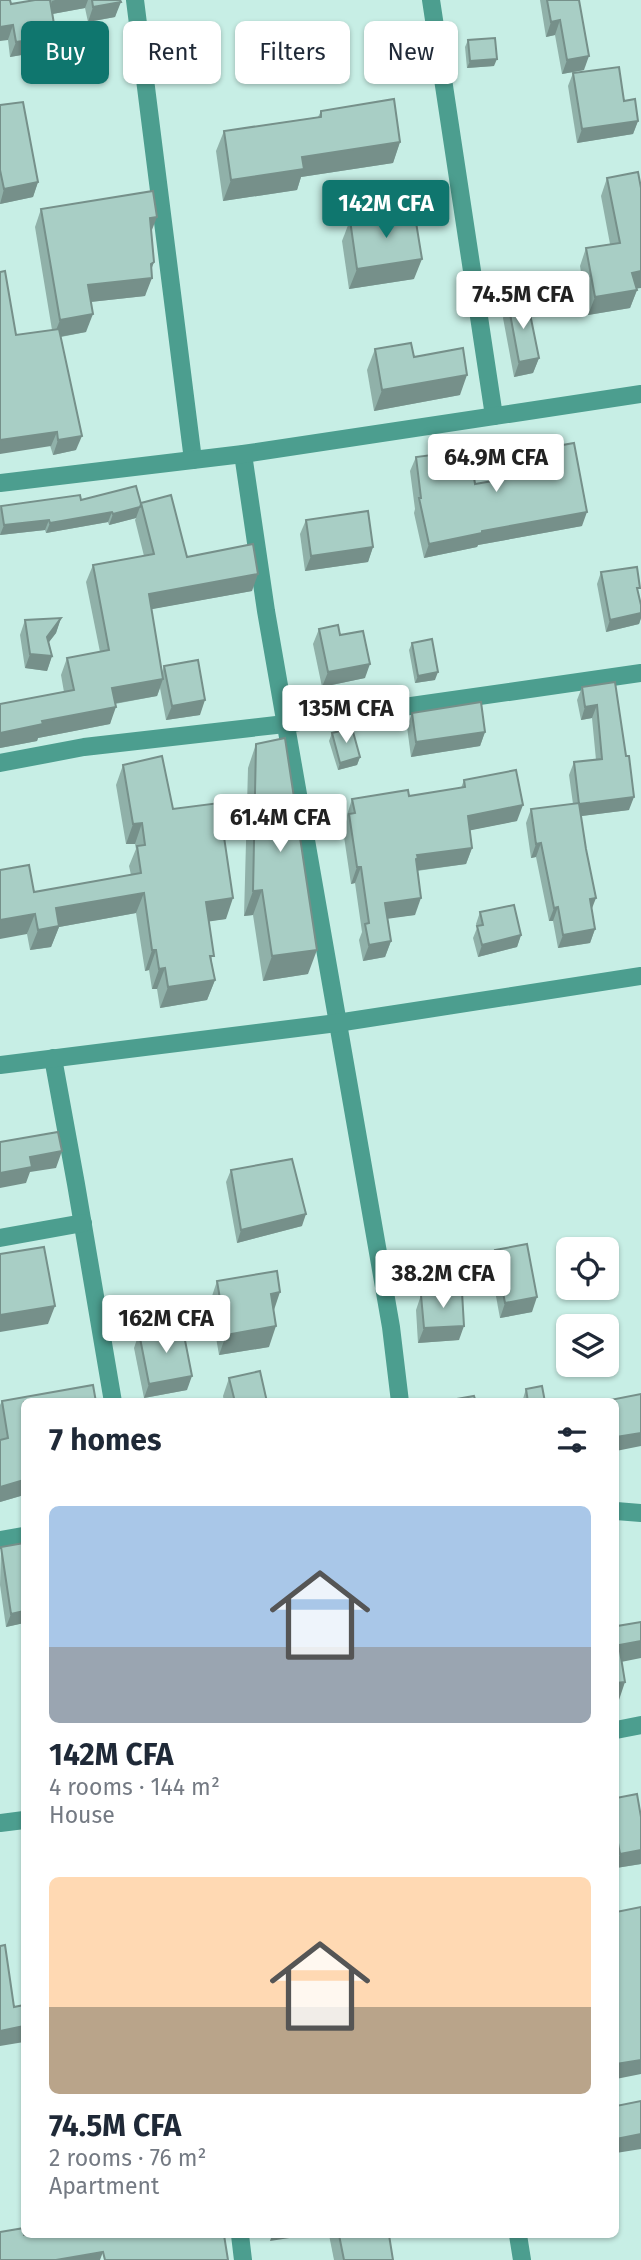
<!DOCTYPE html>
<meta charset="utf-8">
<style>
body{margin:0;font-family:"Fira Sans",sans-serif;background:#f2f2f3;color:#1f2937;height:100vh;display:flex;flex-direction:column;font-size:26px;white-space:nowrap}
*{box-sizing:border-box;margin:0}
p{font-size:23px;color:#747a83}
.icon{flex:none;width:38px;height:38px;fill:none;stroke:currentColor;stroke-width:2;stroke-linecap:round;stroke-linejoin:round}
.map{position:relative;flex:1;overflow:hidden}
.panel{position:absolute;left:21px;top:1398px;width:598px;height:840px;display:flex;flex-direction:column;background:#fff;border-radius:10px;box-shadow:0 2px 5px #0004}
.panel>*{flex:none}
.banner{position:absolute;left:21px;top:21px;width:600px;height:63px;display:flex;gap:14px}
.tools{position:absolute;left:556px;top:1237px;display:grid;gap:14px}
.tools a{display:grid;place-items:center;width:63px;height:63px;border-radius:10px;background:#fff;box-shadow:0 2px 5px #0004;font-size:35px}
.price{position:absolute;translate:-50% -60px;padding:0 16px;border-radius:7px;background:#fff;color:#222;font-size:23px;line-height:46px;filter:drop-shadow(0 2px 4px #0008)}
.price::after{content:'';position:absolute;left:50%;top:42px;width:21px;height:16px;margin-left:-10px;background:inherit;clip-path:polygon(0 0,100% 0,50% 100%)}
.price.on{background:#0f766e;color:#fff}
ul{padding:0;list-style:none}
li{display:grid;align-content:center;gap:14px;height:371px;padding:0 28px}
li span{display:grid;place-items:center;height:217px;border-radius:10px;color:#555}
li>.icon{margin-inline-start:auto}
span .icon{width:126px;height:126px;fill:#fffc;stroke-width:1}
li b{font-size:30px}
h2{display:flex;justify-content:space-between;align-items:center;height:84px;padding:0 28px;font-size:30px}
.pill{padding:0 24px;border-radius:10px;background:#fff;box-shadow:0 2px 5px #0004;font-size:24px;line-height:63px}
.pill.on{background:#0f766e;color:#fff}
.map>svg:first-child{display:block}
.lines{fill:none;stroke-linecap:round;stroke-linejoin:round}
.minor{stroke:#4c9e8f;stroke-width:18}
.wall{fill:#90b1a9}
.shaded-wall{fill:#76908a}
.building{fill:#a8cec5;stroke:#76908a;stroke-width:2}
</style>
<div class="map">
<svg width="641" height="2260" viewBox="0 0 641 2260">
<rect width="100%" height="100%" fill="#c7eee5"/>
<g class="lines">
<g class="minor">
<polyline points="135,0 193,460"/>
<polyline points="431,0 494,416"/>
<polyline points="243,454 266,611 391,1327 400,1402"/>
<polyline points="0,483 243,454 641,394"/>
<polyline points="0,763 84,747 285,724 641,673"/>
<polyline points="53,1058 76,1184 113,1402"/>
<polyline points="0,1065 337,1023 641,976"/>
<polyline points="0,1238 83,1223"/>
<polyline points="616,1511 641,1513"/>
<polyline points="0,1540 24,1536"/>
<polyline points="616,1730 641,1725"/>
<polyline points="0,1823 24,1820"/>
<polyline points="240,2235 243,2260"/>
<polyline points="518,2235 522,2260"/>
</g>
</g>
<g class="wall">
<polygon points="35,0 120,0 115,17 88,22 85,8 52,14 56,36 50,50 10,57 8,40 11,4"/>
<polygon points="540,0 579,0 584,70 562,74 555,35 546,37"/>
<polygon points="468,40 494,66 467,68 465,47"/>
<polygon points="573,73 624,101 638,121 633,134 577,143 568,86"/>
<polygon points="0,105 38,182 33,197 0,204"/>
<polygon points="321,111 400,142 393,163 301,177 297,190 223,201 216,151 224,131 318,117"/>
<polygon points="607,178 637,290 630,308 588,315 580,266 586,248 610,244 601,196"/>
<polygon points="41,209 151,232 151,270 145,296 90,302 86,332 61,337 76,450 53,455 16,335 52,330 35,227"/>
<polygon points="350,220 414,279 349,289 342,241"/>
<polygon points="508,303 539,358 533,373 514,377 503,318"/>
<polygon points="375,349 414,357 460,395 374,411 367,370"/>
<polygon points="540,449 582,526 478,545 477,547 424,558 414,513 415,509 410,471 416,457 475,484 536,473 535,464"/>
<polygon points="81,500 141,504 187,557 252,591 151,609 162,672 164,666 200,715 166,720 160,688 157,696 115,704 110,724 38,738 37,741 0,748 0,703 0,704 64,692 61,675 67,658 100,652 86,582 93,565 144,556 135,520 136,518 109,525 108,522 46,533 45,530 0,535 0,509 1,506"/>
<polygon points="306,520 373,547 368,562 305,571 300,534"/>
<polygon points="601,572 638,594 641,605 641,618 639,624 606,632 597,584"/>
<polygon points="61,618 56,633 49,642 52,656 47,671 25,668 20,635 25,620"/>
<polygon points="319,629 340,635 365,678 322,687 313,644"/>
<polygon points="412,643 435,680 415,683 409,650"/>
<polygon points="615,682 629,810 581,816 592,910 595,929 590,943 558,948 553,921 549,921 536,857 531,858 526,823 531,809 573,804 569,775 574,762 596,760 592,718 581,720 577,700 582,687"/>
<polygon points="412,713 485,732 480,746 411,757 407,727"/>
<polygon points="332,733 360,757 357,765 338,770 329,741"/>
<polygon points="256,744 308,974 263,981 253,915 244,916 248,768"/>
<polygon points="123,765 173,809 226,919 209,921 212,963 215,980 207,1000 160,1008 157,989 152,989 149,970 145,971 136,913 59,927 51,947 30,950 27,934 34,892 131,875 129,866 136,849 135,844 126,844 116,785"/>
<polygon points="464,780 517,821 470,830 472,848 466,864 417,871 415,915 387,918 391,941 385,957 363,961 359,940 362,932 355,883 351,884 343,830 347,819 347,815 352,799 409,796 461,788"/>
<polygon points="480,912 521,935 517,947 478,957 473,938 477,928 476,924"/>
<polygon points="231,1170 302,1226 237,1243 226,1182"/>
<polygon points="495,1250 532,1312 500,1318 490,1264"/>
<polygon points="217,1281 269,1347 219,1355 210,1302"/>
<polygon points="421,1295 459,1340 418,1343 416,1310"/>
<polygon points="139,1333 187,1390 144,1398 134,1348"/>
<polygon points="229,1378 267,1402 224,1402 223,1396"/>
<polygon points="526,1389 545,1402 522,1402"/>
<polygon points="2,1401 24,1402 24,1495 0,1502 0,1405"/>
<polygon points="1,1547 24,1623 6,1627 0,1585"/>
<polygon points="616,1798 641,1864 616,1868"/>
<polygon points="24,2126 24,2143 22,2133"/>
<polygon points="329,2235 389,2235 393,2260 334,2260"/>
</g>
<g class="shaded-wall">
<polygon points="55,0 88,0 85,8 47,15 52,1"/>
<polygon points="121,2 115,17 88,22 93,7"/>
<polygon points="560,20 555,35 546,37 551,22"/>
<polygon points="13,25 8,40 0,41 0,27"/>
<polygon points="56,36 50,50 10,57 16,42"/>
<polygon points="589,56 584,70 562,74 567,60"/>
<polygon points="497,59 494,66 467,68 470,61"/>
<polygon points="638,121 633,134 577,143 582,129"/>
<polygon points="400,142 393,163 301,177 297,190 223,201 231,180 302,157"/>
<polygon points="38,182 33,197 0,204 4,189"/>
<polygon points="157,217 150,235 150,218"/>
<polygon points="422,259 414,279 349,289 357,269"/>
<polygon points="154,262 148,279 152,278 145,296 81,303 88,285 151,264"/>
<polygon points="641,271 641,288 626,290 632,273"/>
<polygon points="637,290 630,308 588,315 595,297"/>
<polygon points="93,314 86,332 53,338 60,320"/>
<polygon points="539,358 533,373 514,377 519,362"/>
<polygon points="467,375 460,395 374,411 382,390"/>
<polygon points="57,432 51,446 0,454 0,440"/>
<polygon points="82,436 76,450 53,455 58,440"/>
<polygon points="140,507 136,518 109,525 113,514"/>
<polygon points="112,512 108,522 46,533 50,523"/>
<polygon points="587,512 582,526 478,545 477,547 424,558 429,544 482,531"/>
<polygon points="49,520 45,530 0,535 4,525"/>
<polygon points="373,547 368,562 305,571 311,556"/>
<polygon points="258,574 252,591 142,611 149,594"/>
<polygon points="641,613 641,618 639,624 606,632 610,620"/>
<polygon points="61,618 56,633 42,651 47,637"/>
<polygon points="30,654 52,656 47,671 25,668"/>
<polygon points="370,664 365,678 322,687 328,672"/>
<polygon points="438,672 435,680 415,683 418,676"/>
<polygon points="163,679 157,696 106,705 112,688"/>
<polygon points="205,700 200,715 166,720 172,706"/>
<polygon points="597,705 592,718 581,720 585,707"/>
<polygon points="116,707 110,724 38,738 37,741 0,748 0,733 42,721"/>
<polygon points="485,732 480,746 411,757 416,742"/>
<polygon points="360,757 357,765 338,770 340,763"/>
<polygon points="634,797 629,810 574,817 579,804"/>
<polygon points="523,805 517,821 462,832 468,816"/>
<polygon points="142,823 135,844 126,844 133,824"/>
<polygon points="541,843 536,857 531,858 536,844"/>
<polygon points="472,848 466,864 413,871 417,855"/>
<polygon points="357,867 361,867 355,883 351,884"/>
<polygon points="262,890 253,915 244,916 253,891"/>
<polygon points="144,893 136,913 59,927 51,947 30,950 38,930 56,908"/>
<polygon points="233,898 226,919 199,923 206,902"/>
<polygon points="421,898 415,915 379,920 385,903"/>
<polygon points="596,898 591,911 590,899"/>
<polygon points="558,907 553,921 549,921 554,908"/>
<polygon points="35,914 27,934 0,939 0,920"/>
<polygon points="595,929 590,943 558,948 563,935"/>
<polygon points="521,935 517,947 478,957 482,945"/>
<polygon points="391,941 385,957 363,961 369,945"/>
<polygon points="152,950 156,950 149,970 145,971"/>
<polygon points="317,950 308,974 263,981 272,956"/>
<polygon points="165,968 157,989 152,989 159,969"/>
<polygon points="215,980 207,1000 160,1008 168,987"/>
<polygon points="62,1151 56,1168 30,1172 26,1183 0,1188 0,1173 30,1157"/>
<polygon points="306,1214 302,1226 237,1243 241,1230"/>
<polygon points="280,1292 273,1313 271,1294"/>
<polygon points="537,1297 532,1312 500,1318 505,1303"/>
<polygon points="55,1306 48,1324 0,1332 0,1315"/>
<polygon points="276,1326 269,1347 219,1355 226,1335"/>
<polygon points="464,1326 459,1340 418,1343 424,1328"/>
<polygon points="192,1376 187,1390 144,1398 149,1384"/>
<polygon points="641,1433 641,1446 616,1451 616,1437"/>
<polygon points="24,1480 24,1495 0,1502 0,1487"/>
<polygon points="24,1611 24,1623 6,1627 11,1614"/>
<polygon points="641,1641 641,1658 616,1663 619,1645"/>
<polygon points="625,1682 619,1700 616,1701 616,1683"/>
<polygon points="641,1850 641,1864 616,1868 616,1863 620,1854"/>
<polygon points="24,2026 24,2042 0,2046 0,2031"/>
<polygon points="641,2060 641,2074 616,2079 616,2064"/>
<polygon points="641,2134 641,2149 616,2153 616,2139"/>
<polygon points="272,2235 309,2235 270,2241"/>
<polygon points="103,2252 100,2260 56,2260"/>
</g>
<g class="building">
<polygon points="0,0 10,0 11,4 35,0 50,0 56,36 16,42 13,25 0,27"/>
<polygon points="92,0 120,0 121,2 93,7"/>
<polygon points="547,0 579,0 589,56 567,60 560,20 551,22"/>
<polygon points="495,38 497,59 470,61 468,40"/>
<polygon points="619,67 624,101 635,99 638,121 582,129 573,73"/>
<polygon points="394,99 400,142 302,157 304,169 231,180 224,131 321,117 321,111"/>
<polygon points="23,102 38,182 4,189 0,170 0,105"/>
<polygon points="638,172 641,188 641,271 632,273 637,290 595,297 586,248 620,243 607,178"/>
<polygon points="153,191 157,217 150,218 154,262 151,264 152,278 88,285 93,314 60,320 41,209"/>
<polygon points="414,210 422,259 357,269 350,220"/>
<polygon points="5,271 16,335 59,329 82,436 58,440 57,432 0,440 0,272"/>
<polygon points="527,299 539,358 519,362 508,303"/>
<polygon points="411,343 414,357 463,348 467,375 382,390 375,349"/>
<polygon points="574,443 587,512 482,531 482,533 429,544 419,498 421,498 416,457 470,450 475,484 544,472 540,449"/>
<polygon points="136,486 141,504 140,507 113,514 112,512 50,523 49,520 4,525 1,506 80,495 81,500"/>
<polygon points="171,495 187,557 253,544 258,574 149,594 163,679 112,688 116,707 42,721 43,724 0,733 0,703 0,704 74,690 67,658 109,650 93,565 154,554 141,503"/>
<polygon points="368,511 373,547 311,556 306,520"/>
<polygon points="637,567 640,588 637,588 641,605 641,613 610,620 601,572"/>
<polygon points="61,618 47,637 52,656 30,654 25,620"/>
<polygon points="338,625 340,635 363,631 370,664 328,672 319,629"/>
<polygon points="432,639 438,672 418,676 412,643"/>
<polygon points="198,660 205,700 172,706 164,666"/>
<polygon points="615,682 626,756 629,756 634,797 579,804 574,762 602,759 597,705 585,707 582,687"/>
<polygon points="481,702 485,732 416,742 412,713"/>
<polygon points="352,728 360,757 340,763 332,733"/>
<polygon points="285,738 317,950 272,956 262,890 253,891 256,744"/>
<polygon points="162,756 173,809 219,803 233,898 206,902 214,956 210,956 215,980 168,987 165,968 159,969 156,950 152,950 144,893 56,908 59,926 38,930 35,914 0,920 0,870 29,865 34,892 141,873 137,846 145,845 142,823 133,824 123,765"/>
<polygon points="516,770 523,805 468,816 472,848 417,855 418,858 416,859 421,898 385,903 391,941 369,945 365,924 369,923 361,867 357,867 349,814 355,813 352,799 408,790 409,796 465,787 464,780"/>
<polygon points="579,803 586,849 596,898 590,899 595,929 563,935 558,907 554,908 541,843 536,844 531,809"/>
<polygon points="514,905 521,935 482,945 477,926 483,925 480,912"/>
<polygon points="58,1132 62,1151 30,1157 32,1167 0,1173 0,1142"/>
<polygon points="292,1159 306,1214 241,1230 231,1170"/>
<polygon points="527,1244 537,1297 505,1303 495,1250"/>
<polygon points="44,1247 55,1306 0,1315 0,1254"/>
<polygon points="277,1271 280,1292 271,1294 276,1326 226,1335 217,1281"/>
<polygon points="462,1292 464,1326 424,1328 421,1295"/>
<polygon points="182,1325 192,1376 149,1384 139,1333"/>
<polygon points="260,1371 267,1402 235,1402 229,1378"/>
<polygon points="93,1385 96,1402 24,1402 24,1480 0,1487 0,1440 8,1438 2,1401"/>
<polygon points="542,1386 545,1402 528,1402 526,1389"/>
<polygon points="641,1394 641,1433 616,1437 616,1402 605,1402 605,1401"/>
<polygon points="474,1396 476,1402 440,1402"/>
<polygon points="24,1543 24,1611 11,1614 1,1547"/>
<polygon points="616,1621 617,1626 641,1622 641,1641 619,1645 625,1682 616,1683"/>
<polygon points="637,1794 641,1817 641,1850 620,1854 616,1832 616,1798"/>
<polygon points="641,1907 641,2060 616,2064 616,1912"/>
<polygon points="5,1945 14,2007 24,2005 24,2026 0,2031 0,1946"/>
<polygon points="641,2101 641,2134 616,2139 616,2106"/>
<polygon points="24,2228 24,2235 224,2235 228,2260 105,2260 103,2252 56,2260 0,2260 0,2232"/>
<polygon points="339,2235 389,2235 393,2260 344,2260"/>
</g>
</svg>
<div class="tools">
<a><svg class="icon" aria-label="locate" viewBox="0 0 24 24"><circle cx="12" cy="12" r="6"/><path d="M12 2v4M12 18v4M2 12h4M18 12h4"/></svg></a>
<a><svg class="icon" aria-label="layers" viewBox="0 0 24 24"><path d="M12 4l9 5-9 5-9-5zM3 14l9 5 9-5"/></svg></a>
</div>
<b class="price on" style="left:386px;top:240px">142M CFA</b>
<b class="price" style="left:523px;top:331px">74.5M CFA</b>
<b class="price" style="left:496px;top:494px">64.9M CFA</b>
<b class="price" style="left:346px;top:745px">135M CFA</b>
<b class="price" style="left:280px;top:854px">61.4M CFA</b>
<b class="price" style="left:443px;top:1310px">38.2M CFA</b>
<b class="price" style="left:166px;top:1355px">162M CFA</b>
<div class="banner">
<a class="pill on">Buy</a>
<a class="pill">Rent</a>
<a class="pill">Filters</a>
<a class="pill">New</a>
</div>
<section class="panel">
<h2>7 homes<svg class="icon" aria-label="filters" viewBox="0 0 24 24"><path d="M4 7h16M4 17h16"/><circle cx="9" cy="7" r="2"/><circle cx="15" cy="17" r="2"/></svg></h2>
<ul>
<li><span style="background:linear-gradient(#a9c7e8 65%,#9aa5b1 0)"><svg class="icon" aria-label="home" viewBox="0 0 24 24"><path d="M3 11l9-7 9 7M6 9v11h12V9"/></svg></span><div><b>142M CFA</b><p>4 rooms · 144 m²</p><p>House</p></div></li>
<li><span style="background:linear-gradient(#ffd9b3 60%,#b9a48a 0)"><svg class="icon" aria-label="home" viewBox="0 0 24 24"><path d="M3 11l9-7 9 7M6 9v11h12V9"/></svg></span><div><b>74.5M CFA</b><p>2 rooms · 76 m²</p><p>Apartment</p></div></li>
</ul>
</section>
</div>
